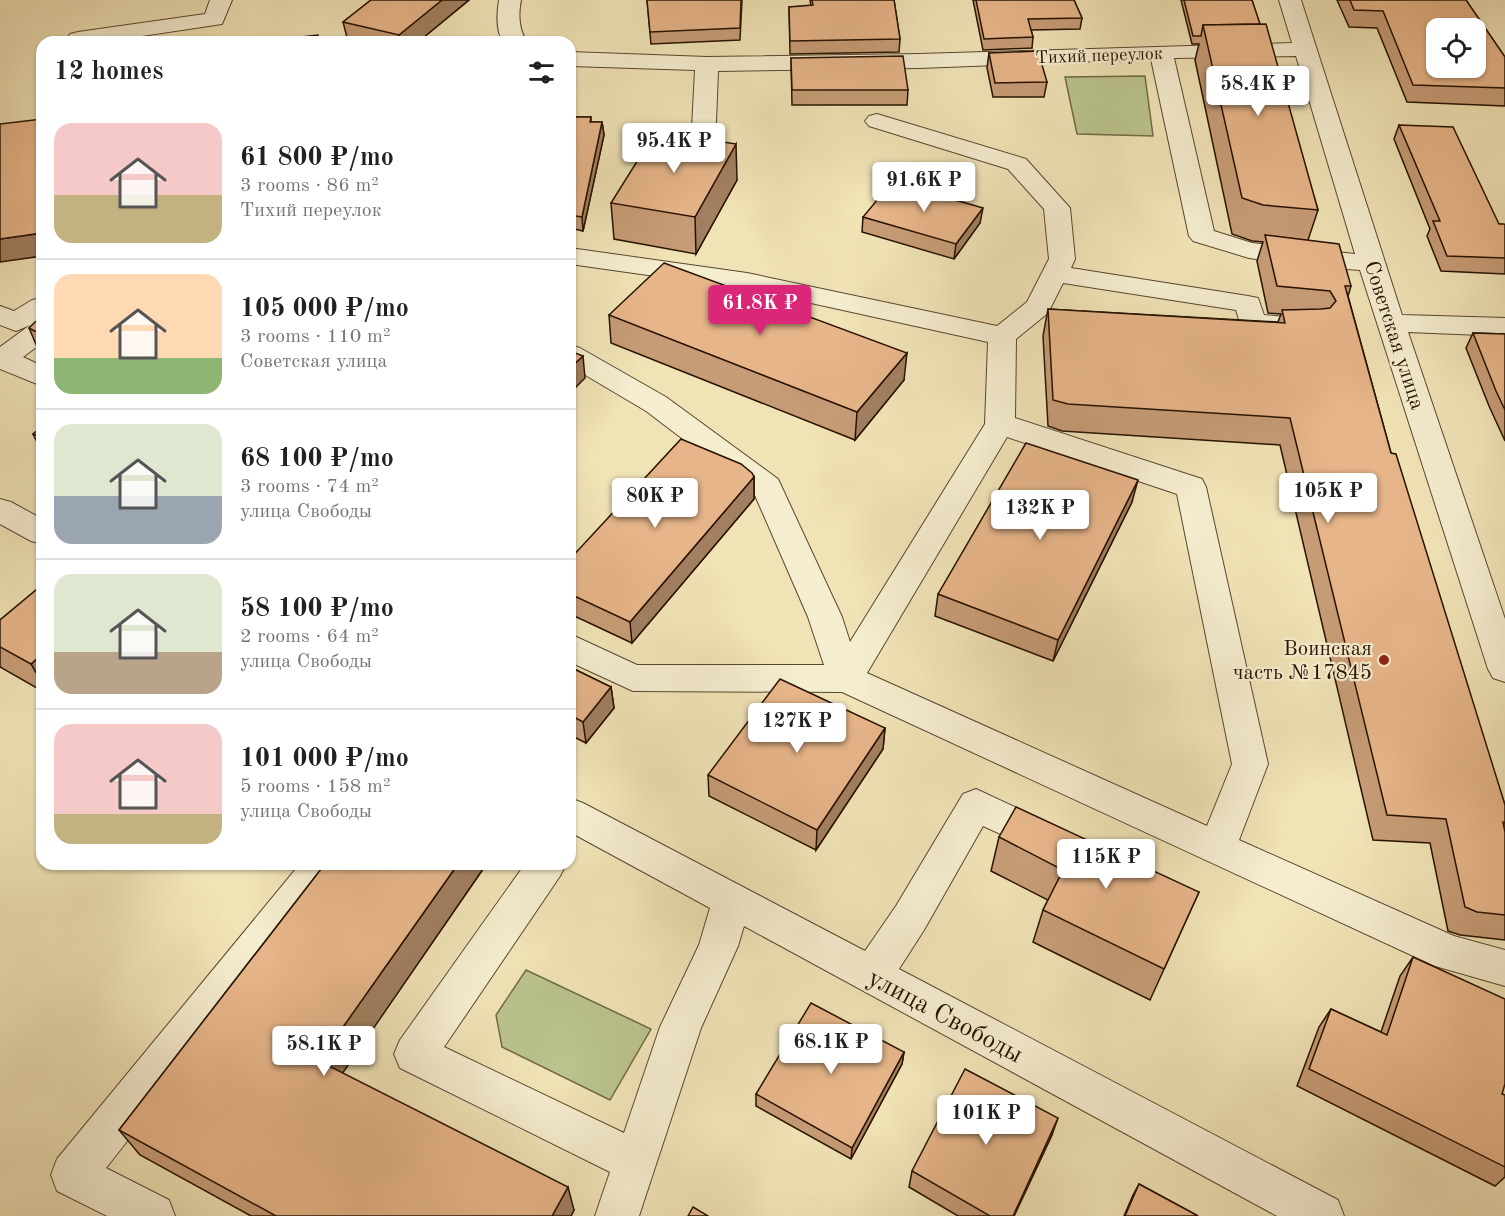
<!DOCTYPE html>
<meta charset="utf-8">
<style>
body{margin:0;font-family:"Old Standard TT",serif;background:#f6f6f6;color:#202124;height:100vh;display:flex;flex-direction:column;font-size:22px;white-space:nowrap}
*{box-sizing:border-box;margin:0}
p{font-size:20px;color:#757577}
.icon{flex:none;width:33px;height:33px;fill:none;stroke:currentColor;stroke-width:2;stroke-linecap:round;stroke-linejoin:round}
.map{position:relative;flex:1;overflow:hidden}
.side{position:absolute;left:36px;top:36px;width:540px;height:834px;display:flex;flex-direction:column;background:#fff;border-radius:18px;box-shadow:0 2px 4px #0004}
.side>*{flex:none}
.fabs{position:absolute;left:1426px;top:18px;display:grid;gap:12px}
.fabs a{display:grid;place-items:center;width:60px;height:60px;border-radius:12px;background:#fff;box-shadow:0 2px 4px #0004;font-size:30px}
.price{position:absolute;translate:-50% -51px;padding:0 14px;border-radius:6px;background:#fff;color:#222;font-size:20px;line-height:39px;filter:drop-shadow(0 2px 3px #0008)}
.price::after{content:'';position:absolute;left:50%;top:36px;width:18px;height:14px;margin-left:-9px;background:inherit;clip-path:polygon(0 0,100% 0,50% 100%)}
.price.selected{background:#db2777;color:#fff}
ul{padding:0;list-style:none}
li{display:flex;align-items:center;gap:18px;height:150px;padding:0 18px}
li+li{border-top:2px solid #e0e0e0}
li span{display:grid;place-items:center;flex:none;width:168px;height:120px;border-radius:18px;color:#555}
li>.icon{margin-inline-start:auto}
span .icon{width:72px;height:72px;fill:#fffc;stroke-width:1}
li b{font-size:26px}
h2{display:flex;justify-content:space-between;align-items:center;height:72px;padding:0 18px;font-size:26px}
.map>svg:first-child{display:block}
.green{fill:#bac38d;stroke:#706a46;stroke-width:1.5}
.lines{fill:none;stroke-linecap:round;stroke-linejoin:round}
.minor-casing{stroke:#59462e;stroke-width:2}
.minor{fill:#f5edd0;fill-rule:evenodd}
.wall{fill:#c69c76;stroke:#271200;stroke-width:1.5}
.shaded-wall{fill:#a17f60;stroke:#271200;stroke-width:1.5}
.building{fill:#e6b589;stroke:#271200;stroke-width:1.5;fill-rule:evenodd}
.poi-dot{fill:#8f2418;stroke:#f5edd0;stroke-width:2}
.labels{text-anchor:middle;stroke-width:4.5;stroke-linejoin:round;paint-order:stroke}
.far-street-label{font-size:18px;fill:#271200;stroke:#f5edd0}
.street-label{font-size:21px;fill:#271200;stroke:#f5edd0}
.poi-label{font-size:21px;fill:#271200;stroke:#f5edd0;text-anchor:end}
.near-street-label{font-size:26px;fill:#271200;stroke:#f5edd0}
</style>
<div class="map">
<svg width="1505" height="1216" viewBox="0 0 1505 1216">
<rect width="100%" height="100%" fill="#f0e3b6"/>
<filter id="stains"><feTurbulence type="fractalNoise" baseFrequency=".00333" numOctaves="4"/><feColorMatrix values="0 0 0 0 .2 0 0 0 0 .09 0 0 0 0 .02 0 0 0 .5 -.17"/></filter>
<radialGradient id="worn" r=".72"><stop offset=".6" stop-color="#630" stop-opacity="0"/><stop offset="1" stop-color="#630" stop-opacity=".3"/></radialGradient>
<g class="green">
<polygon points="1145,76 1153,136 1077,134 1065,77"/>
<polygon points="526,970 651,1029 610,1100 502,1047 496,1015"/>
</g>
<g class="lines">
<g class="minor-casing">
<g id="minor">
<polygon points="210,0 232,0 222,24 102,42 68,42 67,39 70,34 78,32 205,14"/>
<path d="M499,0h22c-3,15 -2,30 6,42h-24c-7,-11 -6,-30 -4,-42z"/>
<path d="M1279,0h22l101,315 103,3v18l-97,-4 97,287v63l-12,-4 -5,-9 -128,-399 -55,-4 -56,-8 -56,-17 -4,-5 -38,-177 -232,9 -201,3 -3,76 -3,5 -9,2 -9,-2 -3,-5 4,-77 -125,-4v-14l137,5 212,-3 373,-11zM1296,56l59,198 -103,-11 -38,-12 -40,-173z"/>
<path d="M877,114l149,45 44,49 5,51 -4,9 177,28 10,2 6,17 40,4 4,6 -4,6c-19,5 -43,3 -62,-2l-6,-19 -173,-27 -15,30 -32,26 -1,79 187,61 4,8 62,277 -29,76 215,96 51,14v36l-70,-20 -593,-274 -209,-1 -63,-29v-28l67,31h187l-16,-48 -54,-124 -108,-82 -76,-45v-21l10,3 86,49 112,82 64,138 8,25 135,-218 3,-82 -241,-53 -177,-25v-16l177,25 250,53 30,-24 22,-43 -5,-50 -36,-40 -139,-43 -4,-5 4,-5zM1007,437l170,57 55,270 -25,62 -340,-153z"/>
<polygon points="42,298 42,318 33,324 42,321 42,343 23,357 42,366 42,386 0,369 0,347 30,325 16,331 0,325 0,306 14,311 32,300"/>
<polygon points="0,499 11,502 42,519 42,544 31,541 0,524"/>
<polygon points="976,789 1062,829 1068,840 1062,851 1049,856 983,826 924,930 899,969 1338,1200 1344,1216 1277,1216 744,926 738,946 701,1028 639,1216 595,1216 610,1172 400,1068 394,1054 400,1040 525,864 566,864 560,876 444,1047 624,1133 660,1027 699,945 710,908 570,832 570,798 583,803 865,951 896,906 963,794"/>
<polygon points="300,864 342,864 336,876 106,1168 169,1200 175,1216 107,1216 57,1191 51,1175 57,1159"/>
</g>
</g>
<use href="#minor" class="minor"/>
</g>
<g class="wall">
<polygon points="371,0 469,0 418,42 351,42 348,41 343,22"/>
<polygon points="647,0 742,0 740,40 651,44"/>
<polygon points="810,0 894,0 900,39 899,52 790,54 789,7 811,6"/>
<polygon points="973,0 1074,0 1082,18 1080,29 1031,30 1033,37 1032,48 983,50"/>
<polygon points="1181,0 1252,0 1318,210 1308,240 1351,286 1348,296 1391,453 1505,805 1505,940 1460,935 1448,931 1430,843 1373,840 1280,445 1062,431 1048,426 1043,336 1048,309 1278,322 1281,314 1268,313 1257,261 1263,242 1252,241 1232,234 1195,60 1199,44 1192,44"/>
<polygon points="1337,0 1466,0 1505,57 1505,106 1407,102 1377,28 1349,27"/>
<polygon points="989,53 1047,82 1044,97 993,97 987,68"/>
<polygon points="791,58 908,90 907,105 792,105"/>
<polygon points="570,117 591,117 591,122 602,122 604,135 583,231 570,228"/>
<polygon points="1399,125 1499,224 1505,225 1505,274 1441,271 1427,236 1430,229 1394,139"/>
<polygon points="737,180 696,254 614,239 611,203"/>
<polygon points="863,217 980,223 954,259 862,232"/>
<polygon points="609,315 904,380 855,440 611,343"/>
<polygon points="42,317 42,351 38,349 29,328"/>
<polygon points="1473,333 1505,334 1505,441 1489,406 1466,348"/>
<polygon points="42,427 42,452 33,434"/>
<polygon points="754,477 754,499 632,643 570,614 570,559"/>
<polygon points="1132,502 1053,661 935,616 938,594"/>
<polygon points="42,585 42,691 0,667 0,620"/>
<polygon points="570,667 611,687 614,708 586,743 570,735"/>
<polygon points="885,728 883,749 816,850 709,796 708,775"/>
<polygon points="999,837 1199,892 1150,1000 1033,942 1043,910 1048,900 991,871"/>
<polygon points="325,864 482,864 483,869 342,1073 574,1210 571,1216 251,1216 140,1155 119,1130"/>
<polygon points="1413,957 1502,1094 1505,1095 1505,1177 1495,1186 1297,1086 1319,1027 1331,1009 1381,1032 1400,976"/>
<polygon points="904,1052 902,1064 851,1159 756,1106 756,1094"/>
<polygon points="1052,1135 1014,1216 958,1216 909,1187 912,1171"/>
<polygon points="1139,1184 1198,1216 1124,1216 1133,1195"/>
</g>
<g class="shaded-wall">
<polygon points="442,0 469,0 418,42 400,42 399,35"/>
<polygon points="602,122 604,135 583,231 582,217"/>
<polygon points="736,144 737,180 696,254 695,217"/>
<polygon points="983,208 980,223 954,259 956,244"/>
<polygon points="42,233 42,256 0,262 0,239"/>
<polygon points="907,353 904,380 855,440 857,412"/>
<polygon points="583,356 585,378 570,393 570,368"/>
<polygon points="754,477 754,499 632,643 630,622"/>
<polygon points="1138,480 1132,502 1053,661 1058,640"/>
<polygon points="40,656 42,661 42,683 31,664"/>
<polygon points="611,687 614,708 586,743 583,722"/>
<polygon points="885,728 883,749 816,850 817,830"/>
<polygon points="458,864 482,864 483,869 333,1087 319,1061"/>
<polygon points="904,1052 902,1064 851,1159 852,1148"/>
<polygon points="1058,1118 1052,1135 1014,1216 1013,1216"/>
<polygon points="568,1187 574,1210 571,1216 552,1216"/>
</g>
<g class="building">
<polygon points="371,0 442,0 399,35 343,22"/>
<polygon points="647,0 741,0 740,28 650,32"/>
<polygon points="812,0 894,0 900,39 790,41 789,7 813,5"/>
<polygon points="976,0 1074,0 1082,18 1028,19 1033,37 984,39"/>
<polygon points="1184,0 1252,0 1260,24 1203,25 1201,36 1193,36"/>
<path d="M1350,0h116l39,57v31l-92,-3 -30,-74 -29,-1zM1437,28h39v40h-39z"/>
<polygon points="1266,24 1318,210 1263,205 1242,198 1203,25"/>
<polygon points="318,35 319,42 256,42"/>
<polygon points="1038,51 1047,82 995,83 989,53"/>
<polygon points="903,56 908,90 792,90 791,58"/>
<polygon points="570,117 591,117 590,122 602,122 582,217 570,215"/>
<polygon points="42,119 42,233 0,239 0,124"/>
<polygon points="1399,125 1453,127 1499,224 1504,224 1505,225 1505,258 1447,256 1433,221 1440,221"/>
<polygon points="656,131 736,144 695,217 611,203"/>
<polygon points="892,182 983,208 956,244 863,217"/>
<polygon points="1265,235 1339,244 1351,286 1345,286 1391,453 1396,454 1505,805 1505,823 1503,822 1505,832 1505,915 1477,912 1465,907 1446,819 1387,815 1290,418 1068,404 1053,400 1048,309 1285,323 1282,310 1321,309 1330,308 1336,301 1330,291 1277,286"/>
<polygon points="664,263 907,353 857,412 609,315"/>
<polygon points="42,317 42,335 29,328 35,322"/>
<polygon points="1473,333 1505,334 1505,410 1496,391"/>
<polygon points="570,351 583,356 570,368"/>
<polygon points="42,427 42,438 33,434"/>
<polygon points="681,439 741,464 752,473 754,477 630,622 570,594 570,559"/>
<polygon points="1026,443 1138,480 1058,640 938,594"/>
<polygon points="42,585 42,658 40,656 31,664 0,647 0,620"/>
<polygon points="570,667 611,687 583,722 570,715"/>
<polygon points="780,679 885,728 817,830 708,775"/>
<polygon points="1016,807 1199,892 1164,969 1043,910 1063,870 999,837"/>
<polygon points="325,864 458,864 319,1061 568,1187 552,1216 276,1216 119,1130"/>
<polygon points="1413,957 1505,999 1505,1084 1502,1094 1505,1095 1505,1167 1309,1069 1331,1009 1387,1035"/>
<polygon points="811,1003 904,1052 852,1148 756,1094"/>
<polygon points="965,1069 1058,1118 1013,1216 990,1216 912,1171"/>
<polygon points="1139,1184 1198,1216 1125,1216"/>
<polygon points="693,1207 708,1216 688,1216"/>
</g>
<circle class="poi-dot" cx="1384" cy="660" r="6"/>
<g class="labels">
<g class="far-street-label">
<text transform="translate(1099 55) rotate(-2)" y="6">Тихий переулок</text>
</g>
<g class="street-label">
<text transform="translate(1395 335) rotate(72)" y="7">Советская улица</text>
</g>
<g class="poi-label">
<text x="1372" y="655">Воинская<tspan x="1372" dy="24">часть №17845</tspan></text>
</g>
<g class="near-street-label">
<text transform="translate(946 1015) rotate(28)" y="9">улица Свободы</text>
</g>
</g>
<rect width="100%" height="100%" filter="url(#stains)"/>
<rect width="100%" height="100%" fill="url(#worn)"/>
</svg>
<div class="fabs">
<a><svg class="icon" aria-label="locate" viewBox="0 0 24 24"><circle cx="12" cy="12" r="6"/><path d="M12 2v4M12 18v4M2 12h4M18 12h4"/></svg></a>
</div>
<b class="price" style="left:1258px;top:117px">58.4K ₽</b>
<b class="price" style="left:674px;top:174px">95.4K ₽</b>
<b class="price" style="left:924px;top:213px">91.6K ₽</b>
<b class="price selected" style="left:760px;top:336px">61.8K ₽</b>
<b class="price" style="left:1328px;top:524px">105K ₽</b>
<b class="price" style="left:655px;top:529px">80K ₽</b>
<b class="price" style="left:1040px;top:541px">132K ₽</b>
<b class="price" style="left:797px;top:754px">127K ₽</b>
<b class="price" style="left:1106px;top:890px">115K ₽</b>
<b class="price" style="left:831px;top:1075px">68.1K ₽</b>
<b class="price" style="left:324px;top:1077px">58.1K ₽</b>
<b class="price" style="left:986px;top:1146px">101K ₽</b>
<section class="side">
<h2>12 homes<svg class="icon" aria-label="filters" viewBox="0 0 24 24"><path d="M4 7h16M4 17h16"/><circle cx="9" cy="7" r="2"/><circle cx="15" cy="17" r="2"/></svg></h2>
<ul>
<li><span style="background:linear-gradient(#f6c9c9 60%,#c2b280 0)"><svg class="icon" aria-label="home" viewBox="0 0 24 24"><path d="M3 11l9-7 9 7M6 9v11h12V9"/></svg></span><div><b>61 800 ₽/mo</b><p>3 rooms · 86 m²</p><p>Тихий переулок</p></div></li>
<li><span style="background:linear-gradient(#ffd9b3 70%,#8fb573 0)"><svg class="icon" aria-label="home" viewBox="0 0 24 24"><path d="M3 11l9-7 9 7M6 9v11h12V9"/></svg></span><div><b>105 000 ₽/mo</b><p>3 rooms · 110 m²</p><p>Советская улица</p></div></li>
<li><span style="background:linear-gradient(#dfe7d0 60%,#9aa5b1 0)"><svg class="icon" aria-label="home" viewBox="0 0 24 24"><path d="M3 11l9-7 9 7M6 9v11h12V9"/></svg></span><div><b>68 100 ₽/mo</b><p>3 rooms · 74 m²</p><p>улица Свободы</p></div></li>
<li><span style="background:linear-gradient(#dfe7d0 65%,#b9a48a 0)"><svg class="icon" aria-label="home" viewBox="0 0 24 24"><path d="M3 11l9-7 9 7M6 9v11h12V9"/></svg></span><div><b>58 100 ₽/mo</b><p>2 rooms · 64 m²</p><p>улица Свободы</p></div></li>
<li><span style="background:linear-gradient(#f6c9c9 75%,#c2b280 0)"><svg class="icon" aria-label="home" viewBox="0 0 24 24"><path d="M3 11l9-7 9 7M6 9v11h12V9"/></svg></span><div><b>101 000 ₽/mo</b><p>5 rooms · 158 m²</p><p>улица Свободы</p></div></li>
</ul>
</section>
</div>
